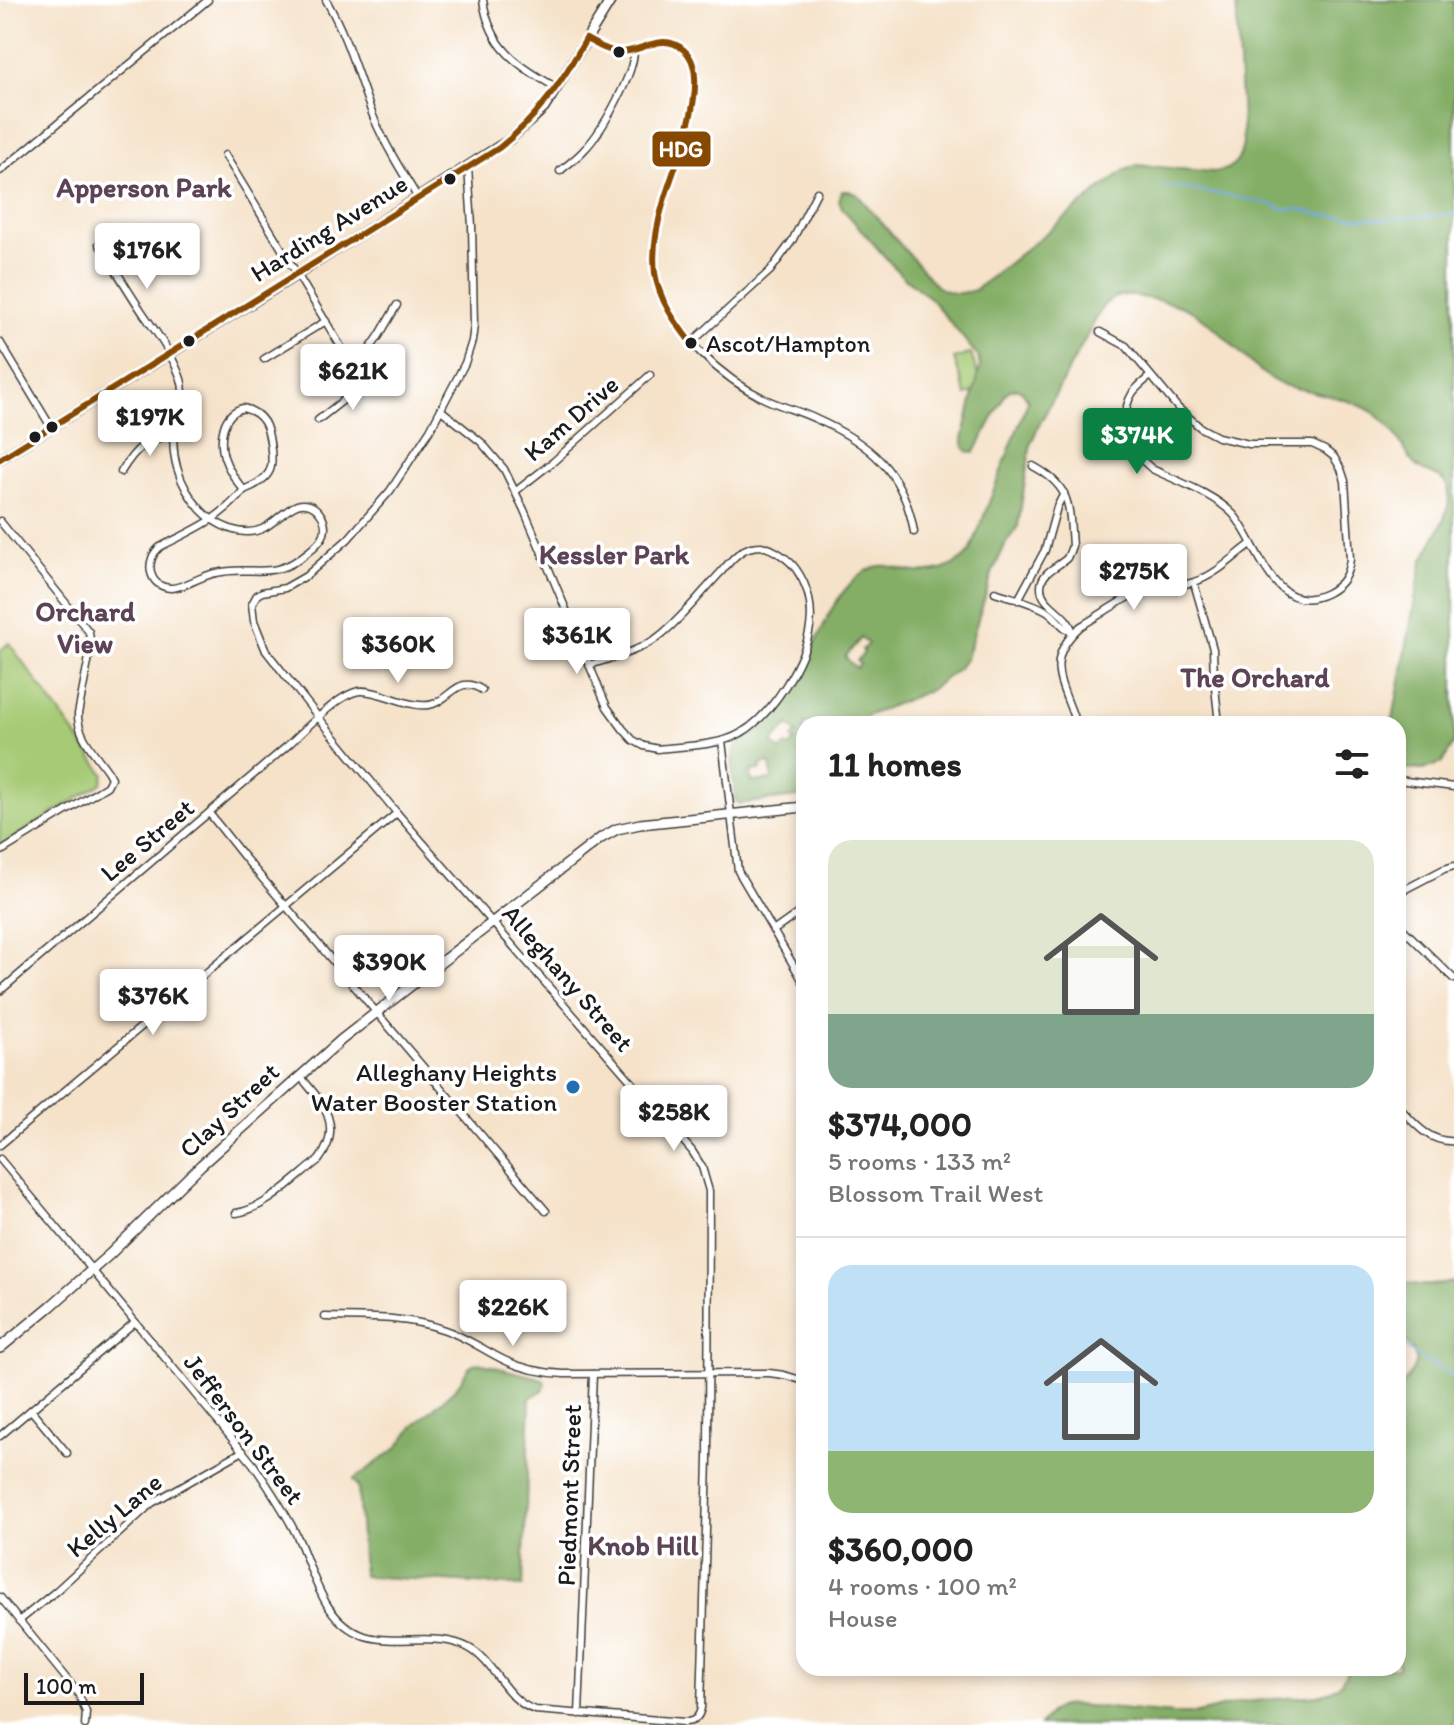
<!DOCTYPE html>
<meta charset="utf-8">
<style>
body{margin:0;font-family:Itim,sans-serif;background:#f2f2f2;color:#222;height:100vh;display:flex;flex-direction:column;font-size:30px;white-space:nowrap}
*{box-sizing:border-box;margin:0}
p{font-size:26px;color:#767676}
.icon{flex:none;width:44px;height:44px;fill:none;stroke:currentColor;stroke-width:2;stroke-linecap:round;stroke-linejoin:round}
.map{position:relative;flex:1;overflow:hidden}
.details{position:absolute;left:796px;top:716px;width:610px;height:960px;display:flex;flex-direction:column;background:#fff;border-radius:24px;box-shadow:0 4px 12px #0003}
.details>*{flex:none}
.scale{position:absolute;left:24px;bottom:20px;width:120px;box-sizing:border-box;padding-left:8px;border:4px solid #1c1c1c;border-top:0;font-size:22px;line-height:28px;white-space:nowrap;color:#1c1c1c;-webkit-text-stroke:6px #fff;paint-order:stroke}
.price{position:absolute;translate:-50% -68px;padding:0 18px;border-radius:8px;background:#fff;color:#222;font-size:26px;line-height:52px;filter:drop-shadow(0 2px 4px #0008)}
.price::after{content:'';position:absolute;left:50%;top:48px;width:24px;height:18px;margin-left:-12px;background:inherit;clip-path:polygon(0 0,100% 0,50% 100%)}
.price.current{background:#0b8043;color:#fff}
ul{padding:0;list-style:none}
li{display:grid;align-content:center;gap:16px;height:424px;padding:0 32px}
li+li{border-top:2px solid #e0e0e0}
li span{display:grid;place-items:center;height:248px;border-radius:24px;color:#555}
li>.icon{margin-inline-start:auto}
span .icon{width:144px;height:144px;fill:#fffc;stroke-width:1}
li b{font-size:34px}
h2{display:flex;justify-content:space-between;align-items:center;height:96px;padding:0 32px;font-size:34px}
.map>svg:first-child{display:block}
.green{fill:#a6ca74;stroke:#617348;stroke-width:2}
.forest{fill:#84ae66;stroke:#506541;stroke-width:2;fill-rule:evenodd}
.lines{fill:none;stroke-linecap:round;stroke-linejoin:round}
.stream{stroke:#6fa8de;stroke-width:2}
.street-casing{stroke:#3d3a36;stroke-width:9}
.secondary-casing{stroke:#3d3a36;stroke-width:12}
.street{stroke:#fff;stroke-width:6}
.secondary{stroke:#fff;stroke-width:9}
.bus-1-casing{stroke:#fff;stroke-width:12}
.bus-1{stroke:#874901;stroke-width:6}
.bus-dot{fill:#1c1c1c;stroke:#fff;stroke-width:3}
.poi-dot{fill:#1f6fb2;stroke:#fff;stroke-width:3}
.labels{text-anchor:middle;stroke-width:7;stroke-linejoin:round;paint-order:stroke}
.bus-label{font-size:24px;fill:#1c1c1c;stroke:#fff;text-anchor:start}
.street-label{font-size:26px;fill:#1c1c1c;stroke:#fff}
.poi-label{font-size:26px;fill:#1c1c1c;stroke:#fff;text-anchor:end}
.neighbourhood-label{font-size:28px;font-weight:bold;fill:#5c4456;stroke:#fff}
.line-badge{stroke:#fff;stroke-width:3}
.badge-label{font-size:22px;text-anchor:middle;font-weight:bold;fill:#fff}
</style>
<div class="map">
<svg width="1454" height="1725" viewBox="0 0 1454 1725">
<rect width="100%" height="100%" fill="#fff"/>
<filter id="ink" filterUnits="userSpaceOnUse"><feTurbulence type="fractalNoise" baseFrequency=".0125" numOctaves="2"/><feDisplacementMap in="SourceGraphic" scale="16" xChannelSelector="R" yChannelSelector="G"/><feConvolveMatrix kernelMatrix="1 2 1 2 8 2 1 2 1" color-interpolation-filters="sRGB"/></filter>
<filter id="wash" filterUnits="userSpaceOnUse"><feTurbulence type="fractalNoise" baseFrequency=".006" numOctaves="4" result="noise"/><feDisplacementMap in="SourceGraphic" scale="32" xChannelSelector="R" yChannelSelector="G"/><feGaussianBlur stdDeviation="1.8" result="paint"/><feColorMatrix in="noise" values="0 0 0 0 0 0 0 0 0 0 0 0 0 0 0 0 0 1.4 0 .05"/><feComposite in="paint" operator="in"/></filter>
<g filter="url(#wash)">
<rect width="100%" height="100%" fill="#f5e2c9"/>
<g class="green">
<polygon points="971,353 982,390 966,395 954,359"/>
<polygon points="9,643 104,774 102,783 0,846 0,651"/>
</g>
<g class="forest">
<path d="M1236,0h218v743l-12,20 -19,7 -25,-2v-44h-6l30,-162c9,-20 32,-51 26,-73 -4,-16 -23,-14 -33,-24 -5,-5 -9,-14 -13,-20 -7,-12 -16,-24 -28,-32 -17,-12 -48,-18 -69,-23 -9,-2 -20,-3 -29,-8 -31,-18 -52,-52 -83,-70 -19,-11 -44,-13 -65,-17 -11,0 -17,4 -25,11l-65,121 -7,16 -13,83 -12,17 -13,28 -27,87 -8,11 -28,21 -83,34h-43v72l-65,8 -4,-4c0,-13 -5,-37 -1,-49 5,-12 24,-18 33,-26 10,-9 20,-23 27,-35 21,-38 36,-103 78,-122 13,-6 24,1 36,3 25,4 44,-1 62,-19l58,-151c-5,-12 -11,-16 -22,-8l-30,57 -2,3 -7,-2 -4,-6v-6l17,-72 -2,-11 -47,-57 -31,-25 -58,-66 -3,-7 3,-10h7l8,3 79,92c13,8 24,9 39,4l148,-119 14,-6 77,7c21,-3 25,-9 29,-28zM861,638l7,6 -6,6 2,3 -7,8 3,3 -4,4 -11,-11zM788,725l9,8 -5,5 3,3 -6,6 -3,-2 -6,6 -8,-8zM770,763l2,17 -20,2 -1,-11 10,-1 -1,-5z"/>
<path d="M1398,1280c19,7 36,7 56,2v443h-414l10,-12 11,-7 15,-1 97,9h20l50,-12 75,-7 11,-3 11,-8 9,-16h49v-280c20,-18 26,-36 0,-52z"/>
<polygon points="479,1363 536,1377 543,1379 545,1384 543,1390 530,1398 523,1586 363,1576 358,1486 353,1480 397,1448 413,1427 456,1388 469,1368 473,1364"/>
</g>
<g class="lines">
<g class="stream">
<path d="M1159,184c40,8 81,11 120,23l1,2h19l22,6 64,4 69,-5"/>
<polyline points="1398,1342 1420,1358 1454,1376"/>
</g>
</g>
</g>
<g filter="url(#ink)">
<g class="lines">
<g class="street-casing">
<g id="street">
<path d="M326,0c21,36 32,77 47,116 12,29 29,56 45,82"/>
<path d="M483,0c7,48 34,65 74,88"/>
<path d="M586,39c10,5 22,13 34,13 24,-1 38,-22 63,-2 8,6 13,16 13,26 2,20 -5,41 -12,59 -5,17 -10,35 -15,52 -8,25 -18,51 -15,77 3,37 22,64 47,89 19,19 41,35 64,46 17,8 35,12 51,20 54,24 88,53 98,113"/>
<polyline points="225,155 355,370 365,382 378,390"/>
<polyline points="0,171 208,0"/>
<path d="M560,171c8,-7 17,-13 24,-21 18,-18 51,-77 50,-101"/>
<path d="M99,244c16,24 30,49 46,72 14,20 28,40 36,63 5,16 -1,27 -5,41 -8,33 3,66 25,90 14,15 41,28 61,19 13,-6 22,-19 35,-24 17,-6 32,14 27,29 -3,8 -11,14 -16,18 -36,31 -55,12 -92,21 -14,2 -34,16 -46,15 -23,-2 -25,-29 -10,-41 35,-18 58,-26 84,-57"/>
<path d="M1100,332l26,14 52,62 23,20 17,9 31,7h63l13,6 9,7 7,12 4,12 5,78c-2,17 -8,26 -23,34 -54,27 -69,-52 -94,-79 -19,-20 -56,-33 -81,-45 -21,-16 -35,-50 -20,-75 4,-7 12,-12 18,-18"/>
<polyline points="0,342 51,427"/>
<polyline points="691,343 770,271 792,241 817,192"/>
<polyline points="264,359 326,321"/>
<polyline points="355,370 379,336 397,305"/>
<path d="M243,408c9,2 16,6 21,14 5,8 11,41 5,50 -5,9 -16,14 -25,18 -8,-9 -16,-21 -20,-33 -5,-18 -2,-44 19,-49z"/>
<path d="M441,410l40,32 23,27 20,41 83,197 16,22 10,11 11,6 14,3c25,-3 62,-3 83,-16 31,-18 64,-71 69,-106 3,-20 -2,-41 -14,-58 -7,-10 -23,-21 -35,-23 -8,0 -17,3 -23,8 -6,5 -12,12 -17,18 -19,20 -37,44 -59,62 -20,17 -48,23 -73,31"/>
<polyline points="318,420 355,391 364,381"/>
<path d="M1033,466c39,21 36,40 39,80 -1,3 -3,8 -5,12 -9,9 -25,13 -26,28 -1,20 27,25 32,47"/>
<path d="M121,472c15,-24 25,-34 53,-37"/>
<polyline points="516,491 553,462 650,375"/>
<path d="M0,521l89,111 2,15 -13,67c-1,22 18,40 30,58l3,6 -4,8 -107,66"/>
<polyline points="1194,583 1213,649 1214,678 1219,724"/>
<path d="M995,592c17,6 37,10 52,19 11,7 13,16 26,22"/>
<polyline points="1018,600 1045,550 1057,507 1064,493"/>
<path d="M1076,724c-12,-39 -35,-63 5,-98 19,-11 38,-25 59,-35 17,-8 36,-3 54,-9 21,-6 39,-25 57,-38"/>
<polyline points="722,741 738,871 804,983"/>
<polyline points="1398,780 1454,787"/>
<polyline points="209,813 244,857 546,1211"/>
<polyline points="1398,893 1444,869 1454,866"/>
<polyline points="1398,924 1454,979"/>
<polyline points="773,931 804,909"/>
<path d="M0,991l286,-244c17,-15 53,-54 74,-56 19,-2 53,20 73,13 20,-8 26,-29 49,-14"/>
<path d="M1398,1106c16,17 31,37 56,35"/>
<polyline points="0,1145 397,813"/>
<path d="M0,1159l253,305c15,22 30,44 42,68 19,37 25,89 70,104 33,10 73,-5 104,12 27,15 35,52 66,62l149,12c10,0 15,-4 17,-14l7,-249 1,-268 -7,-24 -10,-16 -295,-338 -78,-95 -53,-67 -12,-30 -2,-17 5,-9 5,-3 23,-4 21,-12 42,-37 42,-48 40,-61 35,-67 7,-22 2,-16 -2,-99 -4,-59"/>
<path d="M236,1213c30,-4 59,-35 83,-53 25,-34 4,-57 -19,-84"/>
<path d="M325,1317c39,1 80,-1 117,12 23,7 41,21 62,31 19,9 39,13 60,14l205,-1 15,2 20,6"/>
<polyline points="31,1410 67,1453"/>
<polyline points="0,1436 135,1322"/>
<polyline points="0,1597 78,1693 86,1712 85,1725"/>
<polyline points="19,1621 56,1591 152,1503 243,1451"/>
<polyline points="579,1714 593,1374"/>
</g>
</g>
<g class="secondary-casing">
<g id="secondary">
<polyline points="0,459 298,274 509,140 544,108 611,0"/>
<polyline points="0,1348 51,1306 110,1254 201,1165 341,1040 601,838 617,829 640,824 804,807"/>
</g>
</g>
<use href="#street" class="street"/>
<use href="#secondary" class="secondary"/>
<g class="bus-1-casing">
<g id="bus-1">
<path d="M586,39c10,5 22,13 34,13 23,0 42,-21 64,-2 31,27 -11,117 -20,151 -7,23 -12,48 -9,72 4,27 20,49 36,70"/>
<path d="M0,459l499,-311c38,-30 64,-67 87,-109"/>
</g>
</g>
<use href="#bus-1" class="bus-1"/>
</g>
</g>
<g class="bus-dot">
<circle cx="619" cy="52" r="7"/>
<circle cx="450" cy="179" r="7"/>
<circle cx="189" cy="341" r="7"/>
<circle cx="691" cy="343" r="7"/>
<circle cx="52" cy="427" r="7"/>
<circle cx="35" cy="437" r="7"/>
</g>
<circle class="poi-dot" cx="573" cy="1087" r="8"/>
<g class="labels">
<g class="bus-label">
<text x="706" y="352">Ascot/Hampton</text>
</g>
<g class="street-label">
<text transform="translate(329 228) rotate(-32)" y="9">Harding Avenue</text>
<text transform="translate(571 418) rotate(-41)" y="9">Kam Drive</text>
<text transform="translate(147 840) rotate(-40)" y="9">Lee Street</text>
<text transform="translate(568 978) rotate(49)" y="9">Alleghany Street</text>
<text transform="translate(229 1110) rotate(-43)" y="9">Clay Street</text>
<text transform="translate(244 1429) rotate(53)" y="9">Jefferson Street</text>
<text transform="translate(569 1495) rotate(-88)" y="9">Piedmont Street</text>
<text transform="translate(114 1515) rotate(-40)" y="9">Kelly Lane</text>
</g>
<g class="poi-label">
<text x="557" y="1081">Alleghany Heights<tspan x="557" dy="30">Water Booster Station</tspan></text>
</g>
<g class="neighbourhood-label">
<text x="144" y="197">Apperson Park</text>
<text x="614" y="564">Kessler Park</text>
<text x="85" y="621">Orchard<tspan x="85" dy="32">View</tspan></text>
<text x="1255" y="687">The Orchard</text>
<text x="643" y="1555">Knob Hill</text>
</g>
</g>
<rect class="line-badge" x="651" y="130" width="61" height="38" rx="8" fill="#874901"/>
<g class="badge-label">
<text x="681" y="157">HDG</text>
</g>
</svg>
<div class="scale">100 m</div>
<b class="price" style="left:147px;top:291px">$176K</b>
<b class="price" style="left:353px;top:412px">$621K</b>
<b class="price" style="left:150px;top:458px">$197K</b>
<b class="price current" style="left:1137px;top:476px">$374K</b>
<b class="price" style="left:1134px;top:612px">$275K</b>
<b class="price" style="left:577px;top:676px">$361K</b>
<b class="price" style="left:398px;top:685px">$360K</b>
<b class="price" style="left:389px;top:1003px">$390K</b>
<b class="price" style="left:153px;top:1037px">$376K</b>
<b class="price" style="left:674px;top:1153px">$258K</b>
<b class="price" style="left:513px;top:1348px">$226K</b>
<section class="details">
<h2>11 homes<svg class="icon" aria-label="filters" viewBox="0 0 24 24"><path d="M4 7h16M4 17h16"/><circle cx="9" cy="7" r="2"/><circle cx="15" cy="17" r="2"/></svg></h2>
<ul>
<li><span style="background:linear-gradient(#dfe7d0 70%,#7fa58c 0)"><svg class="icon" aria-label="home" viewBox="0 0 24 24"><path d="M3 11l9-7 9 7M6 9v11h12V9"/></svg></span><div><b>$374,000</b><p>5 rooms · 133 m²</p><p>Blossom Trail West</p></div></li>
<li><span style="background:linear-gradient(#bfe0f5 75%,#8fb573 0)"><svg class="icon" aria-label="home" viewBox="0 0 24 24"><path d="M3 11l9-7 9 7M6 9v11h12V9"/></svg></span><div><b>$360,000</b><p>4 rooms · 100 m²</p><p>House</p></div></li>
</ul>
</section>
</div>
